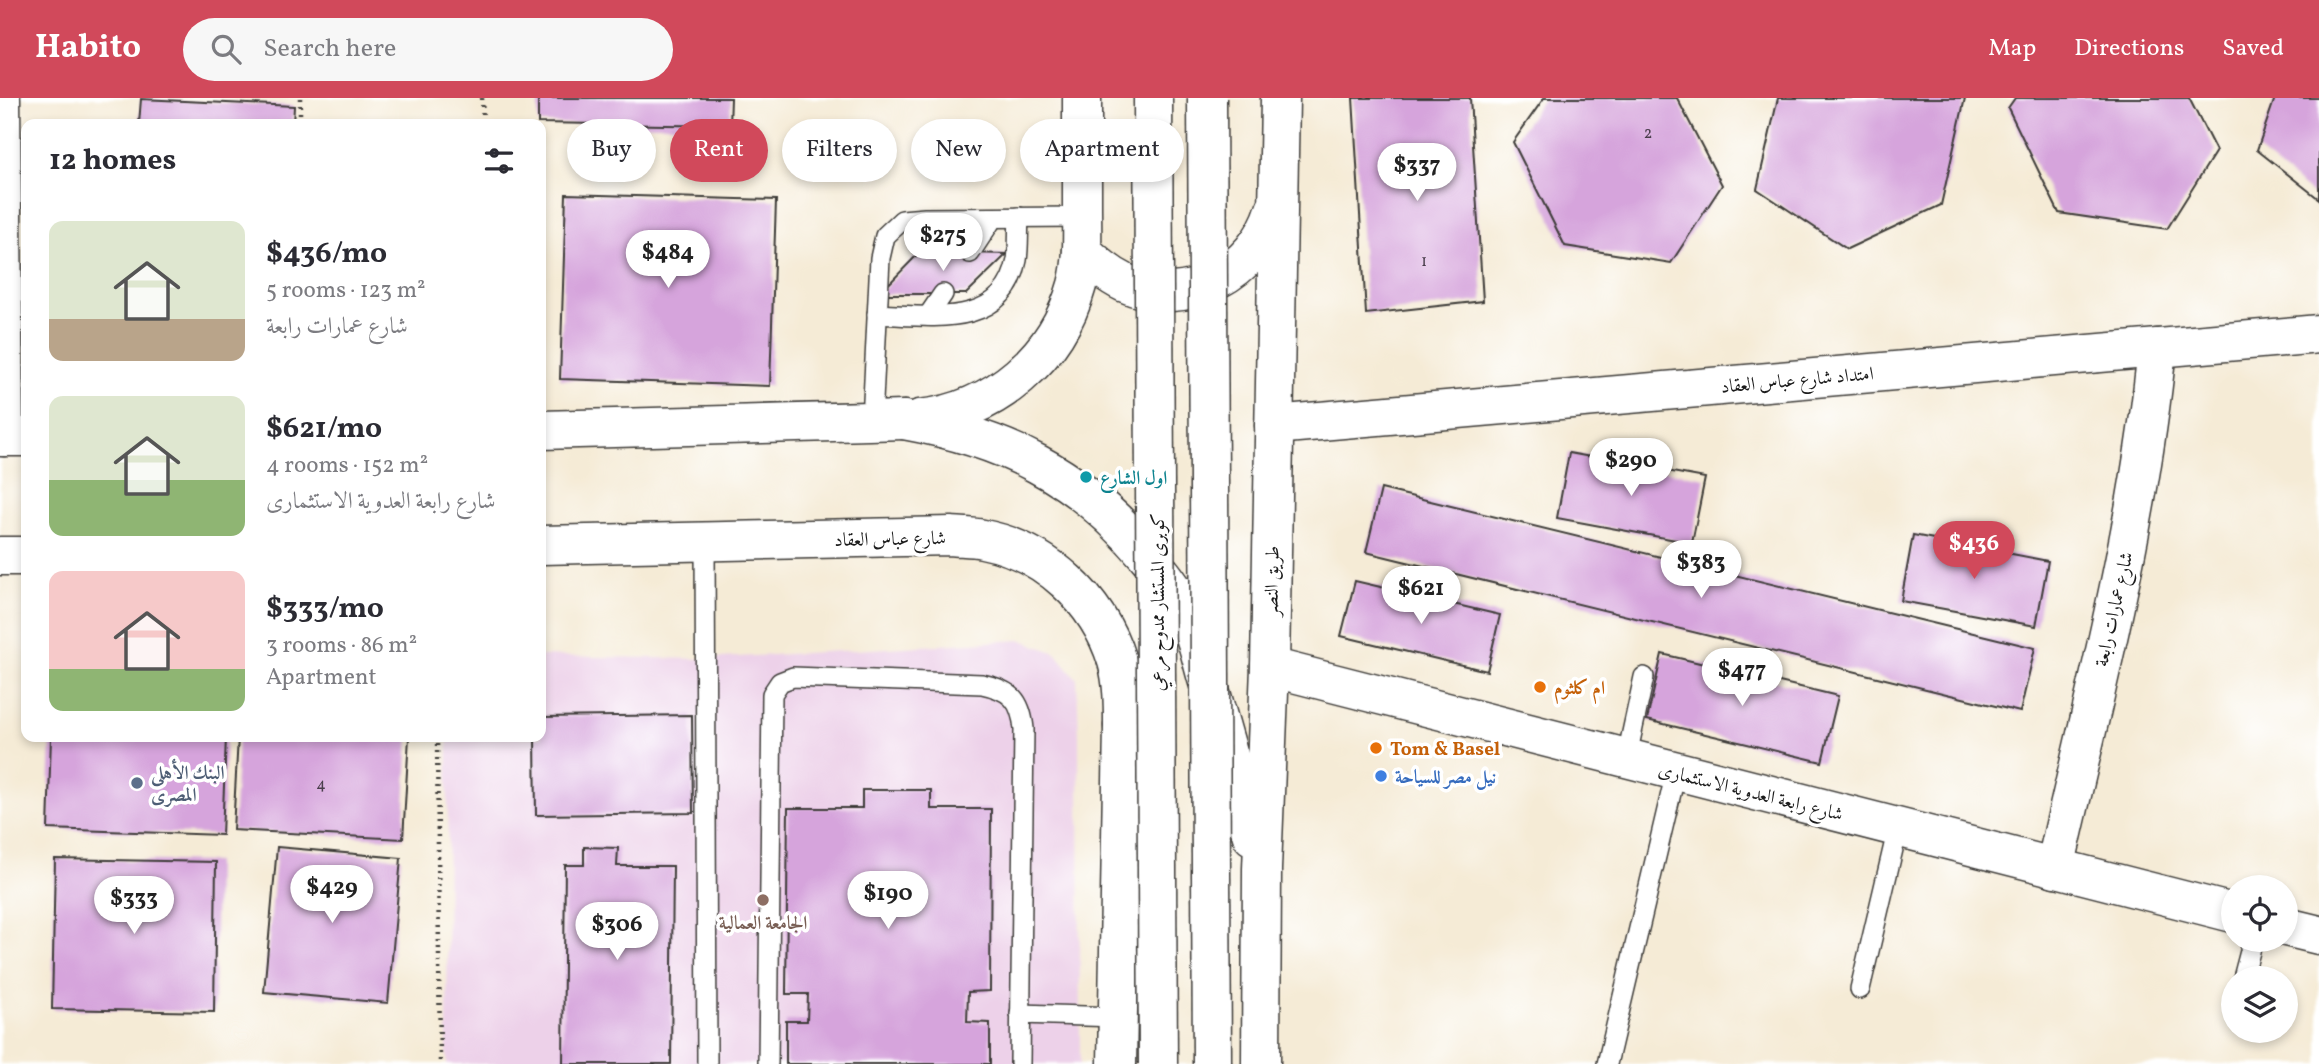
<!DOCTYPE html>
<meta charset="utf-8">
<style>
body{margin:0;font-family:Vollkorn,Amiri,serif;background:#f7f7f7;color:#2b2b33;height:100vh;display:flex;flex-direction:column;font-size:26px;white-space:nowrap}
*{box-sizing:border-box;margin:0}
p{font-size:23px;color:#7c7c81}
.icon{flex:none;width:38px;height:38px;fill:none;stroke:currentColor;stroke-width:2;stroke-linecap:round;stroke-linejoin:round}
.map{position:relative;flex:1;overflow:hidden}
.drawer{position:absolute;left:21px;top:21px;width:525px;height:623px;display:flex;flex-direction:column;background:#fff;border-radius:14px;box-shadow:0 4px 10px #0003}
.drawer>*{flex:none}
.top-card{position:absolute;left:567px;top:21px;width:665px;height:63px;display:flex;gap:14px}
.tools{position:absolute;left:2221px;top:777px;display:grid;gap:14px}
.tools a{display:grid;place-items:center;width:77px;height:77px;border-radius:50%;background:#fff;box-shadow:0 4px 10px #0003;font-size:35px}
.price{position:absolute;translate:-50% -60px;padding:0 16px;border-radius:24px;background:#fff;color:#222;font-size:23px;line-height:46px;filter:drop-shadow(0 2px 4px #0008)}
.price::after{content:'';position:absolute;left:50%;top:42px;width:21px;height:16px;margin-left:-10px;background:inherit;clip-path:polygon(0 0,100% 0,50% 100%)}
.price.selected{background:#d1495b;color:#fff}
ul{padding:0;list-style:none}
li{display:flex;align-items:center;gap:21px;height:175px;padding:0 28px}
li span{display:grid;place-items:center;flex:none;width:196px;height:140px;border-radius:14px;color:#555}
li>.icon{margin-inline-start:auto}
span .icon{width:84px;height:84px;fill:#fffc;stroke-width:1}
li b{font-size:30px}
h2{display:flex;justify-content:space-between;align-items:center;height:84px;padding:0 28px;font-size:30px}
.pill{padding:0 24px;border-radius:32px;background:#fff;box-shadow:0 4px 10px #0003;font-size:24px;line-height:63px}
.pill.selected{background:#d1495b;color:#fff}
header{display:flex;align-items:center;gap:42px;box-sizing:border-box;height:98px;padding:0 35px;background:#d1495b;color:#fff}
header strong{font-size:33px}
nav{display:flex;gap:38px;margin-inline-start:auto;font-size:24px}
.search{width:490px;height:63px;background:#f7f7f7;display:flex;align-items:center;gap:18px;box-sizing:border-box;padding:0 24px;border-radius:38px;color:#7c7c81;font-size:26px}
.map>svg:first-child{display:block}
.built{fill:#edd1e9}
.building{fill:#d6a4dc}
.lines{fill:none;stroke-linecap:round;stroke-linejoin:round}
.service-casing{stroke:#3d3b38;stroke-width:22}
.minor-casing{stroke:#3d3b38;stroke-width:41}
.primary-casing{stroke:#3d3b38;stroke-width:41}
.trunk-casing{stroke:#3d3b38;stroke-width:41}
.path{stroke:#3d3b38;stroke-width:4.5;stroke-dasharray:2 5;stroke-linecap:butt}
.service{stroke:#fff;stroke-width:19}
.minor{stroke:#fff;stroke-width:38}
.primary{stroke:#fff;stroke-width:38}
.trunk{stroke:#fff;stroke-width:38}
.trunk-bridge-casing{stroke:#3d3b38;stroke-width:41;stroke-linecap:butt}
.trunk-bridge{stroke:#fff;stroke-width:38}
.culture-dot{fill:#0f9aa8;stroke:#fff;stroke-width:2.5}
.food-dot{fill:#e8710a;stroke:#fff;stroke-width:2.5}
.shop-dot{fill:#3f7fe0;stroke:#fff;stroke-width:2.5}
.service-dot{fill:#5c6f8a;stroke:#fff;stroke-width:2.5}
.education-dot{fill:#8d6e63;stroke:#fff;stroke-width:2.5}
.labels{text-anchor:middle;stroke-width:7;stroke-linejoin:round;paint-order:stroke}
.number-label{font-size:16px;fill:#4a3e4c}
.street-label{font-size:19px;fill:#1c1c1c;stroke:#fff}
.culture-label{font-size:19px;font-weight:bold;fill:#0d838f;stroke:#fff;text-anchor:start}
.food-label{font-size:19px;font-weight:bold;fill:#c56008;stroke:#fff;text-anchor:start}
.service-label{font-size:19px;font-weight:bold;fill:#4e5e75;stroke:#fff;text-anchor:start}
.shop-label{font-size:19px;font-weight:bold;fill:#366cbe;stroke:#fff;text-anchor:start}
.education-label{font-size:19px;font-weight:bold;fill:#785e54;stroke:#fff}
</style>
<header>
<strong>Habito</strong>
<div class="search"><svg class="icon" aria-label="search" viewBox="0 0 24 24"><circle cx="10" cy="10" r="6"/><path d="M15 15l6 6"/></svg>Search here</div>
<nav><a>Map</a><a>Directions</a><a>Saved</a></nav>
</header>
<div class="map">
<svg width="2319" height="966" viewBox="0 0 2319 966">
<rect width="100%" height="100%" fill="#fff"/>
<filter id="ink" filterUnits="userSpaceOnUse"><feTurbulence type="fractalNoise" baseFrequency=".0143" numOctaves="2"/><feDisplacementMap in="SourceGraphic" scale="14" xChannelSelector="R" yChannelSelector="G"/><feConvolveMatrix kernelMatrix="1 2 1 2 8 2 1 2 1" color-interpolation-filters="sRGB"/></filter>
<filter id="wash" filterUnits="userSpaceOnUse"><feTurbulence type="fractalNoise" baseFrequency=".00686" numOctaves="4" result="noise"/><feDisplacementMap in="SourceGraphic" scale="28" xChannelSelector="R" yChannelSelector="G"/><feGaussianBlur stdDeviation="1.57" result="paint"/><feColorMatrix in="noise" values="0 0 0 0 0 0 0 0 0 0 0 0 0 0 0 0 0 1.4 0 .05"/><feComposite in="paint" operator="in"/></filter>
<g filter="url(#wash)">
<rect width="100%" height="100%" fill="#f5ebd6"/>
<polygon class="built" points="1022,542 1056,555 1077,581 1079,639 1080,966 447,966 448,639 541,639 541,558 705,561"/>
<g id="blocks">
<g class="building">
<polygon points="538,0 731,0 730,28 538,25"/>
<polygon points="1353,0 1470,0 1483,203 1366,216"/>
<polygon points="1544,0 1677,0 1722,87 1671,165 1565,148 1513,44"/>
<polygon points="1778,0 1965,0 1941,107 1847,151 1757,91"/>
<polygon points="2015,0 2189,0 2216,53 2167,131 2059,115 2008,10"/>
<polygon points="2275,0 2319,0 2319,101 2257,52"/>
<polygon points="141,1 294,8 293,26 139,26"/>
<polygon points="346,22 383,24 383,26 346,26"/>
<polygon points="566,96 776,102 770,288 560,281"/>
<polygon points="920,154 1007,156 966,196 879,196"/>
<polygon points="1569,355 1705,380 1692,445 1557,420"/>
<polygon points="1381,391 2035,550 2020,614 1366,454"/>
<polygon points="1913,437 2048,463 2036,528 1901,503"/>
<polygon points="1355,483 1500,517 1487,573 1341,538"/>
<polygon points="1662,556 1838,598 1822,664 1647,622"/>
<polygon points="692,617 693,715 536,717 535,639 541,639 541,619"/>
<polygon points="51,639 226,639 222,737 48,731"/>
<polygon points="238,639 409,639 403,741 233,732"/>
<polygon points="862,692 931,692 931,711 991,711 990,893 968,894 967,924 990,925 990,966 786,966 786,923 807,923 808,896 786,896 788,710 862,710"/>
<polygon points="277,749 401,760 388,905 264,894"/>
<polygon points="584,749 618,750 617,768 673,768 671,966 563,966 565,767 584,767"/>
<polygon points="55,761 216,764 214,914 52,911"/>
</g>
</g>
</g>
<g filter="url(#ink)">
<use href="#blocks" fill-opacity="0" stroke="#3d3b38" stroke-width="2"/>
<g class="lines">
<g class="service-casing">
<g id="service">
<polyline points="970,155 993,120"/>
<path d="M877,216c52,2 127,16 140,-54 2,-13 1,-29 2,-43"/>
<polyline points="928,218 943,196"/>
<polyline points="872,323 880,160 885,138 902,122 925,120 1082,119"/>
<polyline points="705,443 707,966"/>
<polyline points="1626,662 1644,579"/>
<polyline points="2243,880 2253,842"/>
<polyline points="1860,891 1898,730"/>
<polyline points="1020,916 1118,919"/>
<path d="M768,966l4,-370 8,-12 13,-5 189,7c29,6 39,16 42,45l-4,335"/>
<polyline points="1607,966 1676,674"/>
</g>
</g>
<g class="minor-casing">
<g id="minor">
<polyline points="1,0 4,339"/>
<polyline points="1274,327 2319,236"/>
<polyline points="1270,569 2233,815"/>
<path d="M2055,770c39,-172 85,-344 102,-520"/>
<polyline points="2286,829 2319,837"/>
</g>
</g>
<g class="primary-casing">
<g id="primary">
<polyline points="541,332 904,322"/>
<polyline points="0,339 26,339"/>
<path d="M541,447l410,-9c10,1 22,1 32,3 63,12 115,61 134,122 6,21 6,43 6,65"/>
<polyline points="0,458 26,458"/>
</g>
</g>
<g class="trunk-casing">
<g id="trunk">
<path d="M1082,153c13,12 26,24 43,32 62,28 131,-12 150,-73"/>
<path d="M920,321c75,-8 137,-62 157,-134 7,-26 5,-54 5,-80 0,-36 0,-71 0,-107"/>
<path d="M904,322c100,18 176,55 242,134 13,16 28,34 37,52 12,21 18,53 25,76 15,52 29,103 44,154"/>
<polyline points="1117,966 1123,628"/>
<polyline points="1261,966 1262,771 1270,569 1280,0"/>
</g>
</g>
<g class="path">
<polyline points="300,0 300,26"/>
<polyline points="482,0 483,26"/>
<polyline points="437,639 440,966"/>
</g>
<use href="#service" class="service"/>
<use href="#minor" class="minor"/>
<use href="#primary" class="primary"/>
<use href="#trunk" class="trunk"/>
<g class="trunk-bridge-casing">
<g id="trunk-bridge">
<polyline points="1153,0 1158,966"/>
<polyline points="1207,0 1212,966"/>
</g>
</g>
<use href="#trunk-bridge" class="trunk-bridge"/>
</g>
</g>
<circle class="culture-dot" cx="1086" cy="379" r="7"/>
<g class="food-dot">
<circle cx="1540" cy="589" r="7"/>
<circle cx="1376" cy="650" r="7"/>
</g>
<circle class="shop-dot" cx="1381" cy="678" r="7"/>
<circle class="service-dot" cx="137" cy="685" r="7"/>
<circle class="education-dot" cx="763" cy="802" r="7"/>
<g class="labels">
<g class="number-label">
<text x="1648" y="40">2</text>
<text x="1424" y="168">1</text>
<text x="321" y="691">4</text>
</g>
<g class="street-label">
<text transform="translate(1797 281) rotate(-5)" y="7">امتداد شارع عباس العقاد</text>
<text transform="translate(890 440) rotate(-1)" y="7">شارع عباس العقاد</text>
<text transform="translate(1271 483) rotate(-89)" y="7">طريق النصر</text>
<text transform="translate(1157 504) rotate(-90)" y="7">كوبرى المستشار ممدوح مرعي</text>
<text transform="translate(2113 511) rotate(-77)" y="7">شارع عمارات رابعة</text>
<text transform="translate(1751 693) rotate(14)" y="7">شارع رابعة العدوية الاستثمارى</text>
</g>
<g class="culture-label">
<text x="1100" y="386">اول الشارع</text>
</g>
<g class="food-label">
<text x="1554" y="596">ام كلثوم</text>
<text x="1390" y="657">Tom &amp; Basel</text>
</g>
<g class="service-label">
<text x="151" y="681">البنك الأهلى<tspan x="151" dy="22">المصرى</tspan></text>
</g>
<g class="shop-label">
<text x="1395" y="685">نيل مصر للسياحة</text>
</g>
<g class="education-label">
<text x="763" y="831">الجامعة العمالية</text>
</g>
</g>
</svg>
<div class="tools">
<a><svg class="icon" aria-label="locate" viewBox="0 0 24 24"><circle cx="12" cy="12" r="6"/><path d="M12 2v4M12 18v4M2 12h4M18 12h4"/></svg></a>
<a><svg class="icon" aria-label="layers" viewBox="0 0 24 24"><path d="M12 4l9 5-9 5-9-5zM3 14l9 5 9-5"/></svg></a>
</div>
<b class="price" style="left:1417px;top:105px">$337</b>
<b class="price" style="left:943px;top:175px">$275</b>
<b class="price" style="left:668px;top:192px">$484</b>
<b class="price" style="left:1631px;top:400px">$290</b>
<b class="price selected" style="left:1974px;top:483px">$436</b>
<b class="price" style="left:1701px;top:502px">$383</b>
<b class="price" style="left:1421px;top:528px">$621</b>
<b class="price" style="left:1742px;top:610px">$477</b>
<b class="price" style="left:332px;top:827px">$429</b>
<b class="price" style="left:888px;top:833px">$190</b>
<b class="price" style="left:134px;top:838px">$333</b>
<b class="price" style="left:617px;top:864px">$306</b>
<div class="top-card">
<a class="pill">Buy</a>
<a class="pill selected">Rent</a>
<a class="pill">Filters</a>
<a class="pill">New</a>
<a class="pill">Apartment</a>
</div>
<section class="drawer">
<h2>12 homes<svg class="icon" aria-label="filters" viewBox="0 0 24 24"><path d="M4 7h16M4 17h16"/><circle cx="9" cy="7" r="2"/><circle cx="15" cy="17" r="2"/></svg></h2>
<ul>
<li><span style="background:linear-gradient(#dfe7d0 70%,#b9a48a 0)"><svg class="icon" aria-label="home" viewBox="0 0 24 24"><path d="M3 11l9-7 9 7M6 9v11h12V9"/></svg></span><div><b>$436/mo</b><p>5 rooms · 123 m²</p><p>شارع عمارات رابعة</p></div></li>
<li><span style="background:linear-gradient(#dfe7d0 60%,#8fb573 0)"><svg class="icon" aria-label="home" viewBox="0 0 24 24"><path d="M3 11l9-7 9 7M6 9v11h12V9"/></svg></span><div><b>$621/mo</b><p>4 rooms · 152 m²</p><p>شارع رابعة العدوية الاستثمارى</p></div></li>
<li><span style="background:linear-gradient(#f6c9c9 70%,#8fb573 0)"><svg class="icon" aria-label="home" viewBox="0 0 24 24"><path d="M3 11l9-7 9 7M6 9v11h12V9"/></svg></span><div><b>$333/mo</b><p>3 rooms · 86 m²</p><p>Apartment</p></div></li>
</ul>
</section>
</div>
